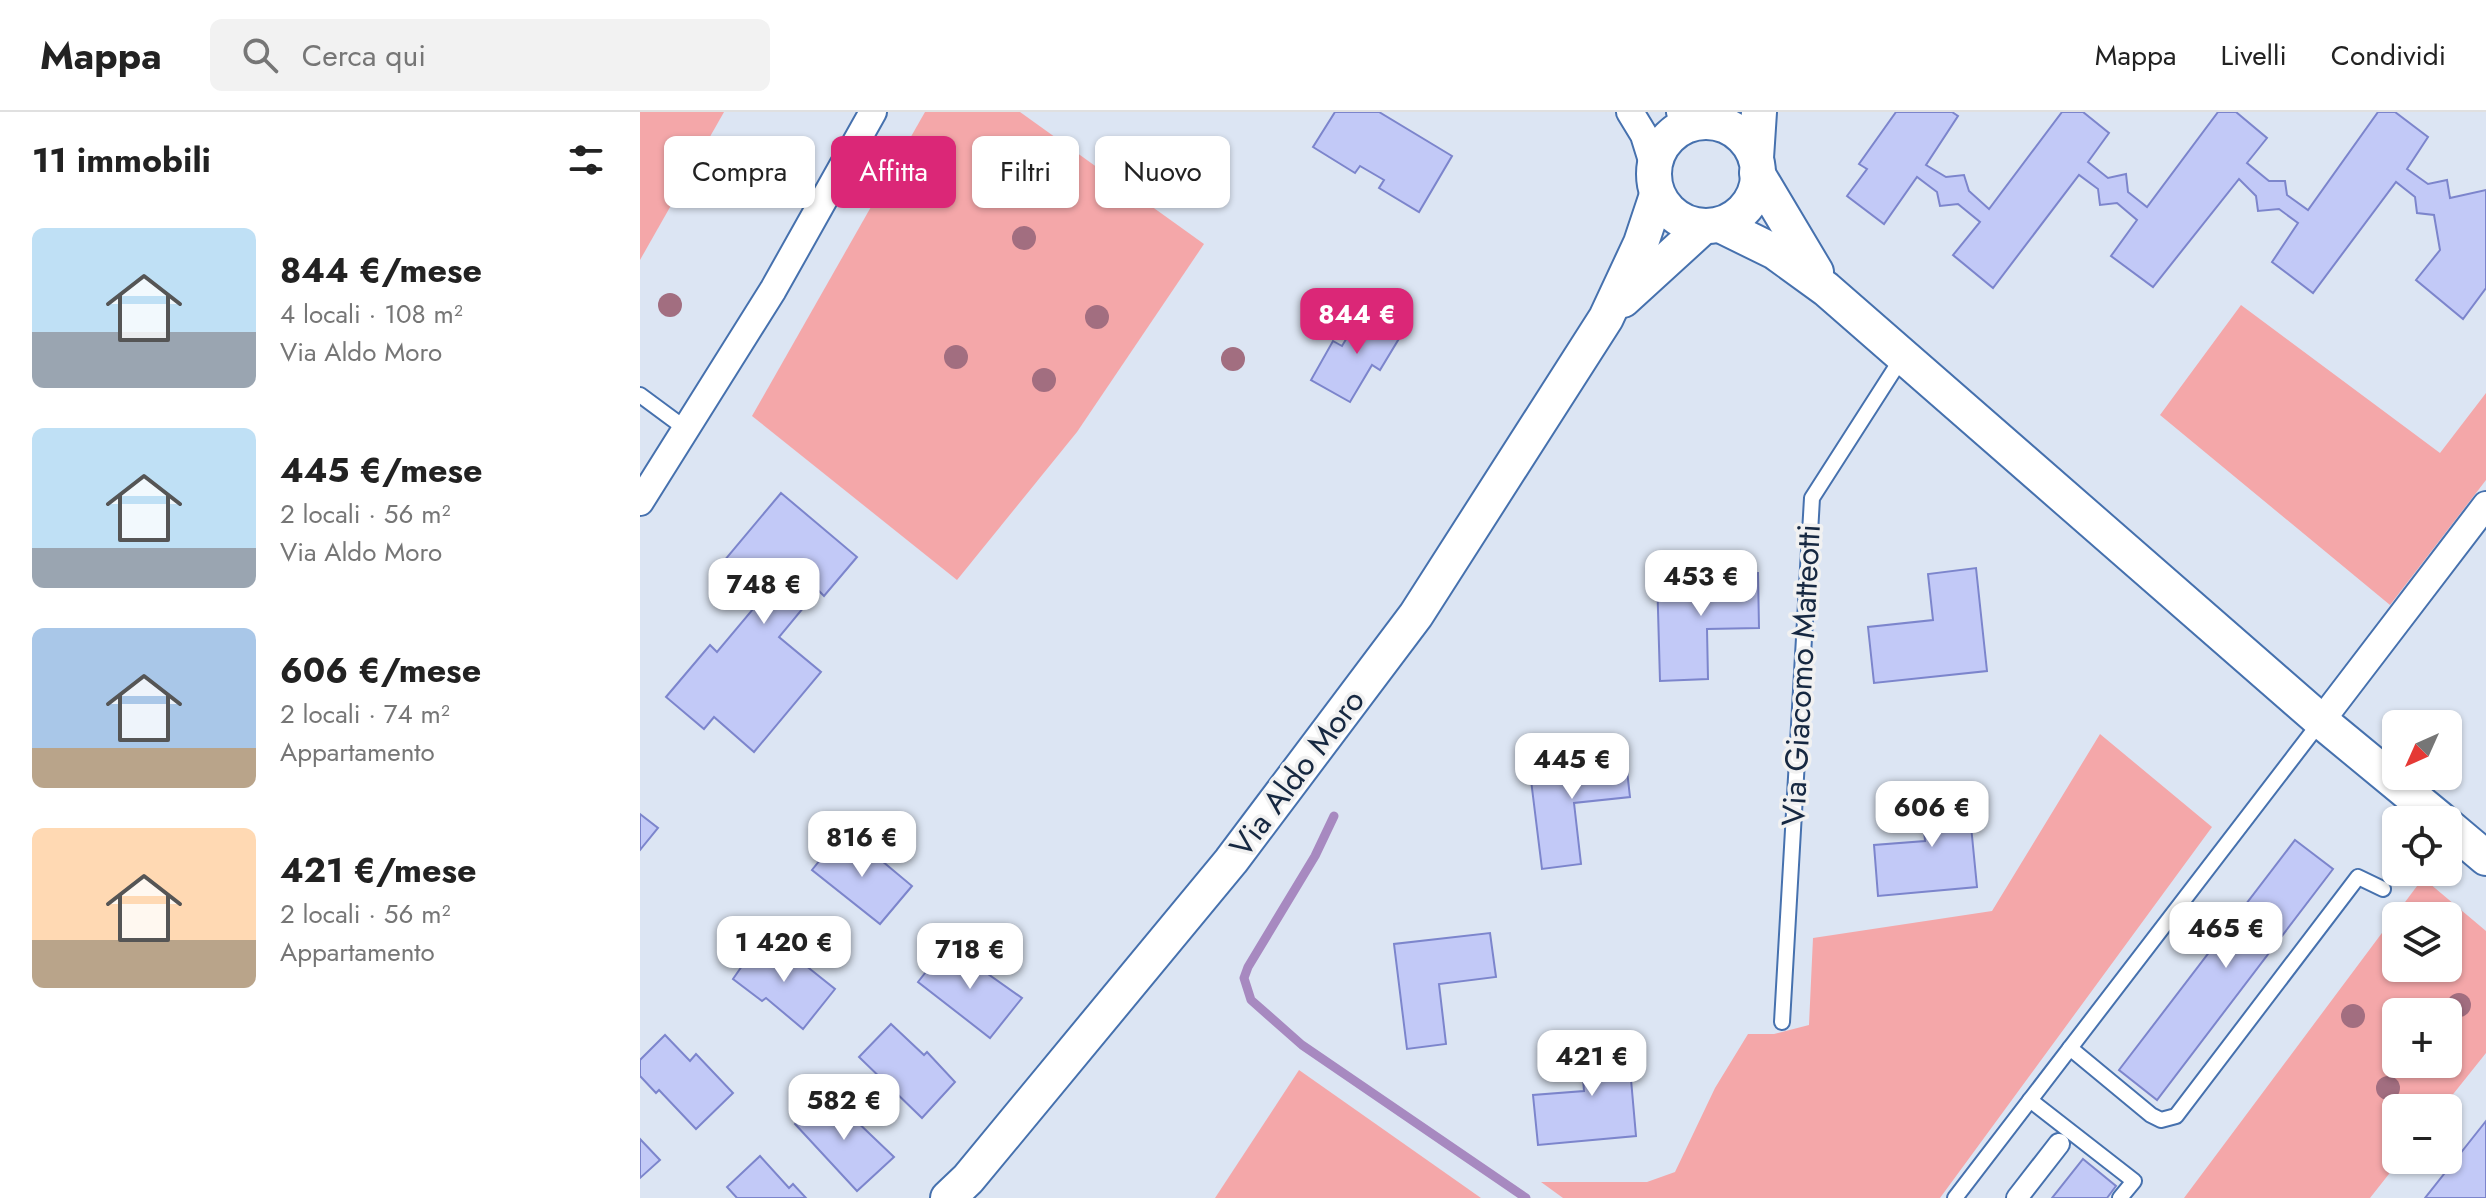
<!DOCTYPE html>
<html lang="it">
<meta charset="utf-8">
<style>
body{margin:0;font-family:Jost,sans-serif;background:#f2f2f2;color:#222;height:100vh;display:flex;flex-direction:column;font-size:30px;white-space:nowrap}
*{box-sizing:border-box;margin:0}
p{font-size:26px;color:#767676}
.icon{flex:none;width:44px;height:44px;fill:none;stroke:currentColor;stroke-width:2;stroke-linecap:round;stroke-linejoin:round}
.map{position:relative;flex:1;overflow:hidden}
.side{display:flex;flex-direction:column;background:#fff;width:640px}
.side>*{flex:none}
.guide{position:absolute;left:24px;top:24px;width:760px;height:72px;display:flex;gap:16px}
.needle{width:52px;rotate:225deg}
.tools{position:absolute;left:1742px;top:598px;display:grid;gap:16px}
.tools a{display:grid;place-items:center;width:80px;height:80px;border-radius:12px;background:#fff;box-shadow:0 2px 6px #0004;font-size:40px}
.price{position:absolute;translate:-50% -68px;padding:0 18px;border-radius:16px;background:#fff;color:#222;font-size:26px;line-height:52px;filter:drop-shadow(0 2px 4px #0008)}
.price::after{content:'';position:absolute;left:50%;top:48px;width:24px;height:18px;margin-left:-12px;background:inherit;clip-path:polygon(0 0,100% 0,50% 100%)}
.price.selected{background:#db2777;color:#fff}
ul{padding:0;list-style:none}
li{display:flex;align-items:center;gap:24px;height:200px;padding:0 32px}
li span{display:grid;place-items:center;flex:none;width:224px;height:160px;border-radius:12px;color:#555}
li>.icon{margin-inline-start:auto}
span .icon{width:96px;height:96px;fill:#fffc;stroke-width:1}
li b{font-size:34px}
h2{display:flex;justify-content:space-between;align-items:center;height:96px;padding:0 32px;font-size:34px}
.tag{padding:0 28px;border-radius:12px;background:#fff;box-shadow:0 2px 6px #0004;font-size:28px;line-height:72px}
.tag.selected{background:#db2777;color:#fff}
header{display:flex;align-items:center;gap:48px;box-sizing:border-box;height:112px;padding:0 40px;background:#fff;border-bottom:2px solid #e0e0e0}
header strong{font-size:38px}
nav{display:flex;gap:44px;margin-inline-start:auto;font-size:28px}
.search{width:560px;height:72px;background:#f2f2f2;display:flex;align-items:center;gap:20px;box-sizing:border-box;padding:0 28px;border-radius:12px;color:#767676;font-size:30px}
main{display:flex;flex:1;min-height:0}
.map>svg:first-child{display:block}
.green{fill:#f4a7a9;fill-rule:evenodd}
.lines{fill:none;stroke-linecap:round;stroke-linejoin:round}
.stream{stroke:#a789c0;stroke-width:9}
.building{fill:#c2c9f7;stroke:#7c85cc;stroke-width:2}
.service-casing{stroke:#4671ae;stroke-width:18}
.pedestrian-casing{stroke:#4671ae;stroke-width:24}
.minor-casing{stroke:#4671ae;stroke-width:30}
.tertiary-casing{stroke:#4671ae;stroke-width:38}
.service{stroke:#fff;stroke-width:14}
.pedestrian{stroke:#fff;stroke-width:20}
.minor{stroke:#fff;stroke-width:26}
.tertiary{stroke:#fff;stroke-width:34}
.tree{fill:#a26e80}
.labels{text-anchor:middle;stroke-width:7;stroke-linejoin:round;paint-order:stroke}
.street-label{font-size:32px;fill:#162841;stroke:#f1f1f1}
</style>
<header>
<strong>Mappa</strong>
<div class="search"><svg class="icon" aria-label="search" viewBox="0 0 24 24"><circle cx="10" cy="10" r="6"/><path d="M15 15l6 6"/></svg>Cerca qui</div>
<nav><a>Mappa</a><a>Livelli</a><a>Condividi</a></nav>
</header>
<main>
<section class="side">
<h2>11 immobili<svg class="icon" aria-label="filters" viewBox="0 0 24 24"><path d="M4 7h16M4 17h16"/><circle cx="9" cy="7" r="2"/><circle cx="15" cy="17" r="2"/></svg></h2>
<ul>
<li><span style="background:linear-gradient(#bfe0f5 65%,#9aa5b1 0)"><svg class="icon" aria-label="home" viewBox="0 0 24 24"><path d="M3 11l9-7 9 7M6 9v11h12V9"/></svg></span><div><b>844 €/mese</b><p>4 locali · 108 m²</p><p>Via Aldo Moro</p></div></li>
<li><span style="background:linear-gradient(#bfe0f5 75%,#9aa5b1 0)"><svg class="icon" aria-label="home" viewBox="0 0 24 24"><path d="M3 11l9-7 9 7M6 9v11h12V9"/></svg></span><div><b>445 €/mese</b><p>2 locali · 56 m²</p><p>Via Aldo Moro</p></div></li>
<li><span style="background:linear-gradient(#a9c7e8 75%,#b9a48a 0)"><svg class="icon" aria-label="home" viewBox="0 0 24 24"><path d="M3 11l9-7 9 7M6 9v11h12V9"/></svg></span><div><b>606 €/mese</b><p>2 locali · 74 m²</p><p>Appartamento</p></div></li>
<li><span style="background:linear-gradient(#ffd9b3 70%,#b9a48a 0)"><svg class="icon" aria-label="home" viewBox="0 0 24 24"><path d="M3 11l9-7 9 7M6 9v11h12V9"/></svg></span><div><b>421 €/mese</b><p>2 locali · 56 m²</p><p>Appartamento</p></div></li>
</ul>
</section>
<div class="map">
<svg width="1846" height="1086" viewBox="0 0 1846 1086">
<rect width="100%" height="100%" fill="#dce5f3"/>
<g class="green">
<polygon points="0,0 84,0 0,148"/>
<polygon points="285,0 380,0 564,132 437,320 317,468 112,304"/>
<polygon points="1601,193 1800,341 1846,281 1846,368 1750,493 1520,303"/>
<polygon points="1460,622 1572,715 1300,1086 923,1086 901,1070 1007,1070 1035,1060 1075,976 1108,922 1134,922 1169,913 1173,826 1352,799"/>
<path d="M1783,766l63,53v122l-44,55h-46v52h4l-30,38h-186zM1756,804h52v52h-52zM1808,900v52h-52v-52z"/>
<polygon points="659,958 841,1086 575,1086"/>
</g>
<g class="lines">
<polyline class="stream" points="694,704 675,744 608,855 604,866 611,888 662,933 886,1086"/>
</g>
<g class="building">
<polygon points="695,0 739,0 812,44 779,100 739,76 744,68 720,54 715,61 673,35"/>
<polygon points="1256,0 1312,0 1318,4 1286,53 1306,65 1324,63 1329,79 1349,97 1422,0 1443,0 1469,21 1448,50 1468,66 1486,62 1488,80 1507,95 1578,0 1596,0 1627,26 1607,51 1629,69 1645,69 1647,83 1668,98 1738,0 1755,0 1788,25 1767,57 1788,72 1807,68 1810,86 1846,78 1846,176 1823,207 1776,168 1800,138 1794,103 1777,101 1775,85 1756,70 1673,181 1632,150 1658,111 1639,97 1618,99 1616,84 1599,67 1513,175 1471,144 1497,108 1477,91 1460,93 1458,77 1439,63 1353,176 1313,143 1340,110 1318,92 1300,94 1297,80 1277,65 1244,112 1207,84 1227,57 1219,52"/>
<polygon points="724,197 763,220 740,258 732,253 710,290 671,268 693,229 702,234"/>
<polygon points="141,381 217,445 184,484 178,478 139,525 181,560 114,640 74,605 64,617 26,585 70,533 77,540 114,496 73,462"/>
<polygon points="1336,456 1347,559 1234,571 1228,515 1293,508 1288,462"/>
<polygon points="1118,461 1119,516 1067,517 1068,567 1020,569 1017,463"/>
<polygon points="985,641 990,685 934,691 941,752 902,757 889,652"/>
<polygon points="1327,673 1337,775 1238,784 1234,733 1285,729 1280,677"/>
<polygon points="0,702 18,716 0,738"/>
<polygon points="200,723 232,749 236,744 272,774 240,812 172,758"/>
<polygon points="1655,728 1693,757 1517,988 1479,958"/>
<polygon points="850,821 856,865 799,872 806,932 767,937 754,832"/>
<polygon points="120,828 149,851 155,845 195,877 163,917 126,886 122,889 93,867"/>
<polygon points="307,833 382,886 350,926 278,870"/>
<polygon points="251,912 284,943 287,940 315,970 282,1006 219,945"/>
<polygon points="987,922 996,1024 898,1033 893,983 944,979 940,927"/>
<polygon points="25,923 50,949 56,942 93,981 56,1017 19,978 16,981 0,964 0,948"/>
<polygon points="188,982 254,1045 217,1079 155,1012"/>
<polygon points="1846,1009 1846,1086 1785,1086"/>
<polygon points="0,1027 20,1048 0,1066"/>
<polygon points="120,1044 149,1076 153,1072 166,1086 97,1086 87,1075"/>
<polygon points="1443,1047 1476,1074 1467,1086 1412,1086"/>
</g>
<g class="lines">
<g class="service-casing">
<g id="service">
<polyline points="0,283 46,317"/>
<polyline points="1142,910 1172,386 1263,244"/>
<polyline points="1430,936 1511,1003 1521,1008 1536,1004 1718,765 1743,777"/>
<polyline points="1390,988 1494,1069 1480,1086"/>
<polyline points="1315,1086 1681,609"/>
</g>
</g>
<g class="pedestrian-casing">
<polyline id="pedestrian" points="1377,1086 1419,1032"/>
</g>
<g class="minor-casing">
<g id="minor">
<polyline points="990,0 1004,23 1014,55"/>
<polyline points="1040,0 1054,10"/>
<polyline points="0,390 133,178 233,0"/>
<polyline points="1681,609 1846,393"/>
</g>
</g>
<g class="tertiary-casing">
<g id="tertiary">
<circle cx="1066" cy="62" r="52"/>
<polyline points="1116,46 1119,0"/>
<polyline points="1117,61 1176,160"/>
<polyline points="1080,113 1135,140 1186,177 1681,609 1801,708"/>
<polyline points="983,188 1064,114"/>
<polyline points="1808,714 1846,746"/>
<polyline points="308,1086 328,1067 591,749 776,503 966,206 1001,131 1017,83"/>
</g>
</g>
<use href="#service" class="service"/>
<use href="#pedestrian" class="pedestrian"/>
<use href="#minor" class="minor"/>
<use href="#tertiary" class="tertiary"/>
</g>
<g class="tree">
<circle cx="384" cy="126" r="12"/>
<circle cx="30" cy="193" r="12"/>
<circle cx="457" cy="205" r="12"/>
<circle cx="316" cy="245" r="12"/>
<circle cx="593" cy="247" r="12"/>
<circle cx="404" cy="268" r="12"/>
<circle cx="1819" cy="893" r="12"/>
<circle cx="1713" cy="904" r="12"/>
<circle cx="1748" cy="976" r="12"/>
</g>
<g class="labels">
<g class="street-label">
<text transform="translate(1161 563) rotate(-87)" y="11">Via Giacomo Matteotti</text>
<text transform="translate(657 661) rotate(-53)" y="11">Via Aldo Moro</text>
</g>
</g>
</svg>
<div class="tools">
<a><svg class="needle" viewBox="-14 -14 28 28"><path d="M0-13l5 13h-10z" fill="#e53935"/><path d="M0 13l5-13h-10z" fill="#767676"/></svg></a>
<a><svg class="icon" aria-label="locate" viewBox="0 0 24 24"><circle cx="12" cy="12" r="6"/><path d="M12 2v4M12 18v4M2 12h4M18 12h4"/></svg></a>
<a><svg class="icon" aria-label="layers" viewBox="0 0 24 24"><path d="M12 4l9 5-9 5-9-5zM3 14l9 5 9-5"/></svg></a>
<a>+</a>
<a>−</a>
</div>
<b class="price selected" style="left:717px;top:244px">844 €</b>
<b class="price" style="left:1061px;top:506px">453 €</b>
<b class="price" style="left:124px;top:514px">748 €</b>
<b class="price" style="left:932px;top:689px">445 €</b>
<b class="price" style="left:1292px;top:737px">606 €</b>
<b class="price" style="left:222px;top:767px">816 €</b>
<b class="price" style="left:1586px;top:858px">465 €</b>
<b class="price" style="left:144px;top:872px">1 420 €</b>
<b class="price" style="left:330px;top:879px">718 €</b>
<b class="price" style="left:952px;top:986px">421 €</b>
<b class="price" style="left:204px;top:1030px">582 €</b>
<div class="guide">
<a class="tag">Compra</a>
<a class="tag selected">Affitta</a>
<a class="tag">Filtri</a>
<a class="tag">Nuovo</a>
</div>
</div>
</main>
